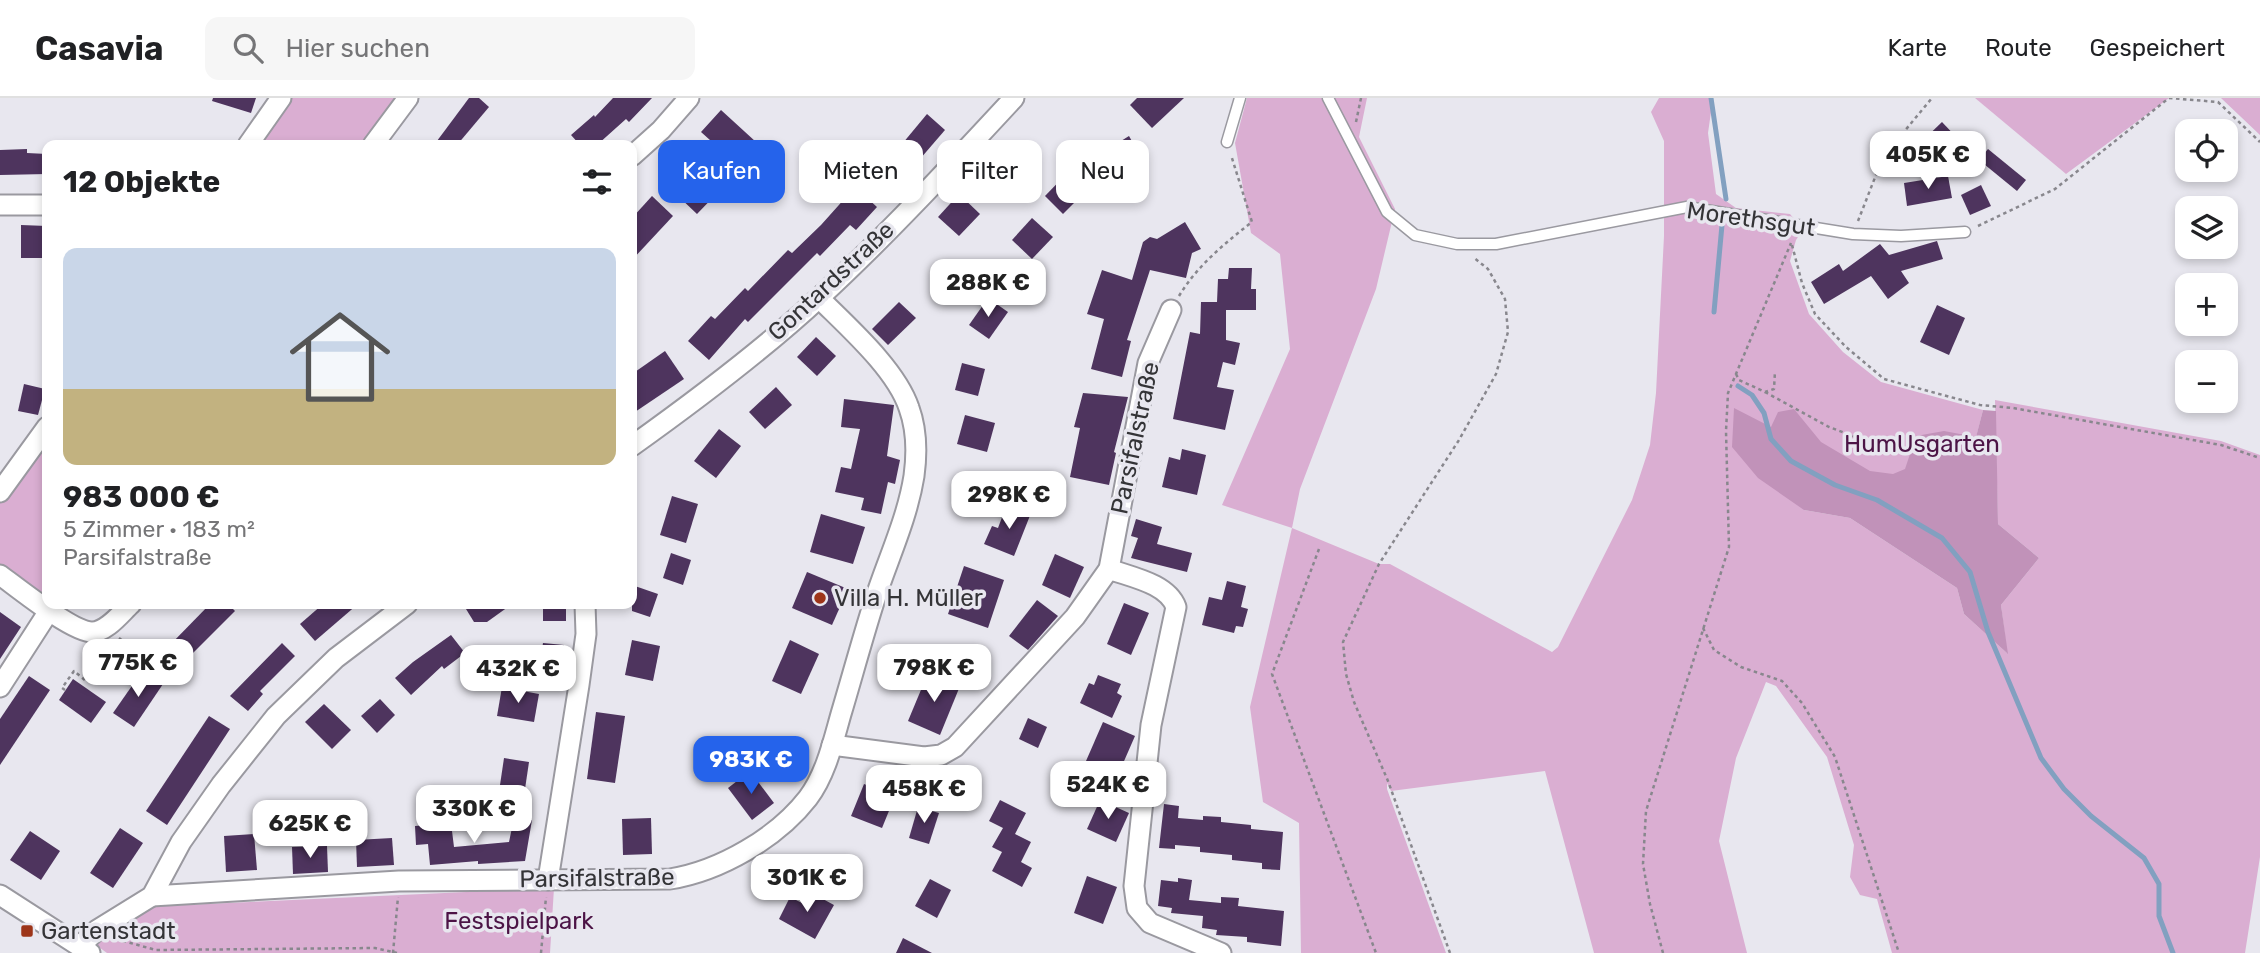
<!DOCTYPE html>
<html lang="de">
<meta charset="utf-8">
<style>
body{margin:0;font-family:Rubik,sans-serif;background:#f6f6f6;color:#202124;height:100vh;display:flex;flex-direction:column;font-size:26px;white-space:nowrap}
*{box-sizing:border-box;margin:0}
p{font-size:23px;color:#757577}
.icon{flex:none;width:38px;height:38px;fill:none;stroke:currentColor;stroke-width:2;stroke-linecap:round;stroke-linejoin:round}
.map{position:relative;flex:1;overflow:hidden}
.details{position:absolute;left:42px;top:42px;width:595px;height:469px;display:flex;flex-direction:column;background:#fff;border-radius:14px;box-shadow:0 4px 10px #0003}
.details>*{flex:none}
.hud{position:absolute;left:658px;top:42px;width:665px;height:63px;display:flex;gap:14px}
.controls{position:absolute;left:2175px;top:21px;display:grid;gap:14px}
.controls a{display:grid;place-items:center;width:63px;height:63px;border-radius:14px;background:#fff;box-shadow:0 4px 10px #0003;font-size:35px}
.price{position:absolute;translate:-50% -60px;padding:0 16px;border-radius:14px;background:#fff;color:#222;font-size:23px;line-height:46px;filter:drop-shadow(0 2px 4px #0008)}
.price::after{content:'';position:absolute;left:50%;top:42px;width:21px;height:16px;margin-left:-10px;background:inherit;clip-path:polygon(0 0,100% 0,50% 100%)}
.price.selected{background:#2563eb;color:#fff}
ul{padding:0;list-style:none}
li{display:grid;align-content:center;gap:14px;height:371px;padding:0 21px}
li+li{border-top:2px solid #e0e0e0}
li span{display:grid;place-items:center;height:217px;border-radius:14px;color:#555}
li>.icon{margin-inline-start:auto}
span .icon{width:126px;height:126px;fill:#fffc;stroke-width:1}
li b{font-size:30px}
h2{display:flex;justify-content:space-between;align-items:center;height:84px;padding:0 21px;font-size:30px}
.chip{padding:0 24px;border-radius:14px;background:#fff;box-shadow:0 4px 10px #0003;font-size:24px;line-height:63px}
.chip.selected{background:#2563eb;color:#fff}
header{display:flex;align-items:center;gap:42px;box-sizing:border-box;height:98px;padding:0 35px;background:#fff;border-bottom:2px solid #e0e0e0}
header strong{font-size:33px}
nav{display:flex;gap:38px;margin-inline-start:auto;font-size:24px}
.search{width:490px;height:63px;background:#f6f6f6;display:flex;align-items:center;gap:18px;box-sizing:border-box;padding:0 24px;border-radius:14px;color:#757577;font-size:26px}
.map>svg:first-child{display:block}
.green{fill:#daaed2}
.forest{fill:#c192b9}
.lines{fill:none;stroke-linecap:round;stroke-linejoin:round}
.stream{stroke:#82a0c0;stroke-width:5}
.building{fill:#4e345e}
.lane-casing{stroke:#9a99a0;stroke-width:13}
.street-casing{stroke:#9a99a0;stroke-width:23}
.path{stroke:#88878d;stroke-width:2.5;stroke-dasharray:3.5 3.5;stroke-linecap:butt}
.lane{stroke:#fff;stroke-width:10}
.street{stroke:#fff;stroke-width:19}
.poi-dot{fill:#9d3519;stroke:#e8e7ef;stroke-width:2.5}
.labels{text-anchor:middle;stroke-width:7;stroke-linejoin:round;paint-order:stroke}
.street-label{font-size:24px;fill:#343437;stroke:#e8e7ef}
.park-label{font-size:24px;fill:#4c1446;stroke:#e8e7ef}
.poi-label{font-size:24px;fill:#343437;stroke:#e8e7ef;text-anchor:start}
</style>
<header>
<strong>Casavia</strong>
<div class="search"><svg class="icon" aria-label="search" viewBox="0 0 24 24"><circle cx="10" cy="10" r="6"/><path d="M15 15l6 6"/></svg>Hier suchen</div>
<nav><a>Karte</a><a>Route</a><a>Gespeichert</a></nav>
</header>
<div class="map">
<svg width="2260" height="855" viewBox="0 0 2260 855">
<rect width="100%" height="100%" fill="#e8e7ef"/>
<g class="green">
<polygon points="282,0 407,0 372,47 248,47"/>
<polygon points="1247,0 1367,0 1359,39 1395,111 1376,191 1300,391 1292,430 1379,466 1390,466 1552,554 1558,549 1632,402 1650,347 1656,295 1664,138 1664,43 1651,14 1659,0 1713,0 1708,35 1716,96 1736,110 1790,116 1803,132 1796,142 1790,163 1809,216 1843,254 1881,284 1983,312 1958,411 1804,412 1850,420 1957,490 1964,516 2007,555 2001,507 2039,460 1998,426 1995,302 2221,343 2260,357 2260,759 2245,855 1892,855 1877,801 1860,797 1850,779 1854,747 1827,659 1776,588 1766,584 1736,660 1719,743 1747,855 1594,855 1545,673 1391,693 1387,685 1387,691 1446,855 1301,855 1299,725 1263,704 1250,609 1292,430 1222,407 1290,251 1280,156 1251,135 1235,45"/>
<polygon points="1975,0 2169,0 2066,76"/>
<polygon points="2215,0 2260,0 2260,37 2221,0"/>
<polygon points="47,330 47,486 35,503 0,477 0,395"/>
<polygon points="554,790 550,855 107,855 96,847 118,822 141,809"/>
</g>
<polygon class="forest" points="1734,310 1771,329 1778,314 1794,311 1821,344 1870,373 1893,376 1905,371 1916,338 1944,333 1976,339 1983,312 1996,313 1998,426 2039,460 2001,507 2008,556 1964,516 1957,490 1850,420 1804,412 1758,380 1732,349"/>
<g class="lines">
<g class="stream">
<polyline points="1711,0 1726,101"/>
<polyline points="1714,214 1722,127"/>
<polyline points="1738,288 1752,297 1764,315 1771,341 1791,363 1835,387 1877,402 1942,440 1970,474 1988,534 2041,660 2064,691 2091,718 2144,760 2159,786 2159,818 2173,855"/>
</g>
</g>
<g class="building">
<polygon points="213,0 256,0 251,15 212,3"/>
<polygon points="469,0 479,0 489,9 457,47 434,47"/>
<polygon points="613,0 652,0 629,24 626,21 597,47 580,47 571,37 594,17 595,19"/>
<polygon points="1137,0 1184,0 1152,30 1130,7"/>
<polygon points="721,12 756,44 720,84 724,88 697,116 677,97 720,51 701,34"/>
<polygon points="927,16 945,32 895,90 878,75"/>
<polygon points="1942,24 1959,42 1932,69 1914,51"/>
<polygon points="1129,38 1143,63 1114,80 1100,56"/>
<polygon points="27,51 27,55 47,56 47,76 0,77 0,52"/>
<polygon points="1988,51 2026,82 2017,93 1979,62"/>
<polygon points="1074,68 1092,87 1063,116 1045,98"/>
<polygon points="1948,78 1952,100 1907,108 1904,85"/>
<polygon points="1981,87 1991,108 1970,117 1961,97"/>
<polygon points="855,89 877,109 856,132 850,127 820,158 817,155 748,224 745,221 709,262 688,243 711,218 715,221 745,190 748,193 788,152 792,155 821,127"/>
<polygon points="959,96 980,116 959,138 938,119"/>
<polygon points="652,98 673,118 632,162 632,120"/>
<polygon points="1032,120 1053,139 1032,161 1012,142"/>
<polygon points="1185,124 1201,151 1192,155 1186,180 1150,172 1127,242 1131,243 1122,279 1091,271 1104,221 1087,216 1102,172 1132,182 1143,144 1150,139 1157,141"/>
<polygon points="21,127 47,128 46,160 21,160"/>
<polygon points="1937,143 1943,161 1901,173 1909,185 1888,201 1871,178 1824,206 1811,184 1839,166 1843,173 1880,146 1889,157"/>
<polygon points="1229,170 1252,170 1251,191 1256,191 1256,212 1226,212 1226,242 1240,245 1235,267 1223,264 1217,289 1234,292 1225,332 1173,321 1190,234 1200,236 1201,204 1217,204 1218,181 1228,181"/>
<polygon points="988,200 1008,214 989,241 969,227"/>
<polygon points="899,204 916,220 888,247 872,231"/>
<polygon points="1937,207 1965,220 1949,257 1920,244"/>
<polygon points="816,239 836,258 817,278 797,259"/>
<polygon points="665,253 684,281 632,316 632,276"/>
<polygon points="962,265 985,271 978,298 955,292"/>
<polygon points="24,286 45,291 38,317 18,313"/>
<polygon points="776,289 792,307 765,331 749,314"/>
<polygon points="1083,295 1128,299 1114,354 1116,355 1109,387 1070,379 1080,330 1074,329"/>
<polygon points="844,301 894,307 887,358 900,362 895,386 888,384 881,416 861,412 864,400 835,394 841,369 851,371 860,331 841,329"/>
<polygon points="965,317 995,325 987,354 957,346"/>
<polygon points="719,331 741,348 716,380 694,363"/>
<polygon points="1182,351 1206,357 1197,397 1162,389 1169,359 1180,362"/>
<polygon points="672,398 698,406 686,445 660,437"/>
<polygon points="1007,406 1031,415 1014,458 984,446 992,428 998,430"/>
<polygon points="821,416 865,429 853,466 810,454"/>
<polygon points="1136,421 1162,429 1157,446 1192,455 1187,474 1131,460 1138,440 1131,438"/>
<polygon points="671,455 691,462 683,487 663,480"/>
<polygon points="1055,456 1084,469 1070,500 1042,487"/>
<polygon points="964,468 1004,482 988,530 948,516"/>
<polygon points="807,474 848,491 832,527 792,510"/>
<polygon points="1227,483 1246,488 1241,509 1248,511 1243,529 1236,528 1234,535 1202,527 1209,499 1222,502"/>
<polygon points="632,487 658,496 650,519 632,513"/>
<polygon points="1037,502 1058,518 1028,552 1009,538"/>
<polygon points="1124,505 1149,515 1131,557 1107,546"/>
<polygon points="210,506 228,506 235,513 185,563 169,548"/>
<polygon points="323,506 358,506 315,543 300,526"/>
<polygon points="473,506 512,506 487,524 474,524 466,511"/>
<rect x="543" y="506" width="23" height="17"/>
<polygon points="0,514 21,529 0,561"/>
<polygon points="451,537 465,555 444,571 442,568 411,597 395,580 413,564"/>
<polygon points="632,542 660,548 653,583 625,577"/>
<polygon points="790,542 819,556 801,596 772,583"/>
<polygon points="282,545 295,558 260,593 263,596 248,613 230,598"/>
<polygon points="543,545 564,547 560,573 539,570"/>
<polygon points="143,572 163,586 134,629 113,615"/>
<polygon points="928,575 960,588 940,637 908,623"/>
<polygon points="1098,577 1121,586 1117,595 1122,598 1112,620 1080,605 1089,585 1094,587"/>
<polygon points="29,578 50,592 0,667 0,621"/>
<polygon points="73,581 106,604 91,625 59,602"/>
<polygon points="502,589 539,596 534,624 497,618"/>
<polygon points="380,601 395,617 377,635 361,618"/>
<polygon points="324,606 351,632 332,651 305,624"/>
<polygon points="596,614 625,618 615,685 587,681"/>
<polygon points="209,618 230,631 167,727 146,713"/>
<polygon points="1028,620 1047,629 1038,650 1019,641"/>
<polygon points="1103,624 1135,638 1118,677 1086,663"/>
<polygon points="777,639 800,643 797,669 774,666"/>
<polygon points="504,660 529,664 525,691 500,687"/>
<polygon points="750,673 774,705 752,722 728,690"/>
<polygon points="864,686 895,698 882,730 851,718"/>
<polygon points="1000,702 1026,715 1015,736 1031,744 1021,764 1032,770 1022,789 992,773 1002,754 992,749 1003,730 989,723"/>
<polygon points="1100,702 1129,715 1116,744 1087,731"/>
<polygon points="1164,706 1179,708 1178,720 1203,722 1203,718 1221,719 1221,724 1251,727 1251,731 1283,734 1280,772 1262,771 1262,765 1232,762 1232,757 1200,754 1200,749 1175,747 1175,751 1159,750"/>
<polygon points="918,709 939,715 929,746 909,740"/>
<polygon points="514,720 532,722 525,763 478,766 478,763 430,767 428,746 416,747 415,728 451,725 454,749 509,744"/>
<polygon points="651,720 652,756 623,757 622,721"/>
<polygon points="120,730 143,745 113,790 90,775"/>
<polygon points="30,733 60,753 41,782 10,762"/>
<polygon points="254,736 257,772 226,774 224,738"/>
<polygon points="392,740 394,767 357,769 356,742"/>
<polygon points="327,748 328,774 293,776 292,749"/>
<polygon points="1087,778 1117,789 1103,826 1074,815"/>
<polygon points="1178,780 1192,782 1189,802 1221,805 1221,799 1239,800 1238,808 1284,813 1281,848 1247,844 1247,839 1216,837 1217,832 1202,830 1203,818 1171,815 1172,810 1158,808 1161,782 1178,784"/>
<polygon points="930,781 951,792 937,820 915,808"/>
<polygon points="810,794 834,807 815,841 779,821 790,799 804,806"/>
<polygon points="903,840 932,855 896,855"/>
</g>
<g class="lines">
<g class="lane-casing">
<g id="lane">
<polyline points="1328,0 1387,114 1415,137 1457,146 1496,146 1687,109 1853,136 1901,138 1965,134"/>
<polyline points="1227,44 1240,0"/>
</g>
</g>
<g class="street-casing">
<g id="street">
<polyline points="248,47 281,0"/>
<polyline points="373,47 408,0"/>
<polyline points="632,58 661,32 689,0"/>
<polyline points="0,107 47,107"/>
<path d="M632,348c63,-45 131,-96 188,-149 68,-63 131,-131 194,-199"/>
<polyline points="0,394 47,329"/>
<path d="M1109,471c21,8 58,14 67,38l-25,118 -17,161 3,22 13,15 71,30"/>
<path d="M0,477c18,13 72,57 92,57 15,0 29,-19 39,-28"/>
<polyline points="0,589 49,513"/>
<polyline points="832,647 924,659 941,657 955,649 1075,519 1109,471 1148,265 1171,212"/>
<polyline points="548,782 579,587 586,536 585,506"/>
<polyline points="0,797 90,855"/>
<path d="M152,798l247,-15 271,-2c50,-8 107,-41 138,-81 18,-24 25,-56 33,-84 11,-37 21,-74 33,-112 13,-41 33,-82 40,-126 3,-22 3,-46 -5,-68 -13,-39 -61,-81 -90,-110"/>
<polyline points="80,848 97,832 152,798 181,744 221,687 276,618 336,560 407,506"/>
</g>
</g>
<g class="path">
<polyline points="2169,0 2218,4 2260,44"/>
<polyline points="1356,24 1361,0"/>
<polyline points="1858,123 1883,59 1932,0"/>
<polyline points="1978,128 2055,91 2169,0"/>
<polyline points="1792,147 1802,185 1815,216 1846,249 1884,281 1980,307 2013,310 2221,347 2260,360"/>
<path d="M1179,198c18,-30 46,-53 73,-74l-21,-67"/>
<polyline points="1736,276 1739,282 1765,294 1774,291 1775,273"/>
<polyline points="1765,294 1829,329 1874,346"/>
<polyline points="1319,451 1272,576 1376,855"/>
<polyline points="1703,530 1714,552 1741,569 1782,583 1802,605 1835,659 1899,855"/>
<polyline points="119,540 158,570 153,579"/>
<polyline points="65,592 62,590 74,573 86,583 112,547"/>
<polyline points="116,841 156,852 375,850 397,855"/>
<polyline points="393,855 398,799"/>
<polyline points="541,855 546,799"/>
<polyline points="1450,855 1388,683 1354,604 1346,576 1343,544 1379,466 1459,342 1496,276 1508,234 1505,201 1488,171 1473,159"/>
<polyline points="1663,855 1650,806 1643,766 1646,713 1729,449 1726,333 1728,295 1791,145"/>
</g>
<use href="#lane" class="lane"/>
<use href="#street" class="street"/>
</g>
<g class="poi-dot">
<circle cx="820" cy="500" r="7"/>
<rect x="20" y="826" width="14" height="14" rx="3.5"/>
</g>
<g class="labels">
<g class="street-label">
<text transform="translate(1751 121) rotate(8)" y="8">Morethsgut</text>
<text transform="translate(831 183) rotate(-43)" y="8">Gontardstraße</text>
<text transform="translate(1135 340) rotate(-78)" y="8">Parsifalstraße</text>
<text transform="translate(597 780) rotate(-1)" y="8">Parsifalstraße</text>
</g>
<g class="park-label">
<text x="1922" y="354">HumUsgarten</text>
<text x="519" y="831">Festspielpark</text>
</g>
<g class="poi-label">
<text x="834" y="508">Villa H. Müller</text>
<text x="41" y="841">Gartenstadt</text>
</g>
</g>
</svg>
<div class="controls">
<a><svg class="icon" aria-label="locate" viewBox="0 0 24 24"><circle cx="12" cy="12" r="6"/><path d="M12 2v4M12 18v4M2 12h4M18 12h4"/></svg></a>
<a><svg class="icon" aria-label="layers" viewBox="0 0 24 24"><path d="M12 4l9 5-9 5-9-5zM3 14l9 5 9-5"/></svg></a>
<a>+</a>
<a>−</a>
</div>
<b class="price" style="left:1928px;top:93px">405K €</b>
<b class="price" style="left:988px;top:221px">288K €</b>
<b class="price" style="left:1009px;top:433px">298K €</b>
<b class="price" style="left:138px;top:601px">775K €</b>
<b class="price" style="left:934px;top:606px">798K €</b>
<b class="price" style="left:518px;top:607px">432K €</b>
<b class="price selected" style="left:751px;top:698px">983K €</b>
<b class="price" style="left:1108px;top:723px">524K €</b>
<b class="price" style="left:924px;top:727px">458K €</b>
<b class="price" style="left:474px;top:747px">330K €</b>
<b class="price" style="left:310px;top:762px">625K €</b>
<b class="price" style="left:807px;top:816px">301K €</b>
<div class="hud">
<a class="chip selected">Kaufen</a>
<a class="chip">Mieten</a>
<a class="chip">Filter</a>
<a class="chip">Neu</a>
</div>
<section class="details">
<h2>12 Objekte<svg class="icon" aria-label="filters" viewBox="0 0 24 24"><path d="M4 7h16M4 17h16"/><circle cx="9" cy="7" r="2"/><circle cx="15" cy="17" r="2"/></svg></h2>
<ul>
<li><span style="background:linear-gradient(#c9d6e8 65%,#c2b280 0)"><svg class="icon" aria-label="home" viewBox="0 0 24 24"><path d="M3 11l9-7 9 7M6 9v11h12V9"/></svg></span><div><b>983 000 €</b><p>5 Zimmer · 183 m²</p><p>Parsifalstraße</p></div></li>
</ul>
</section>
</div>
